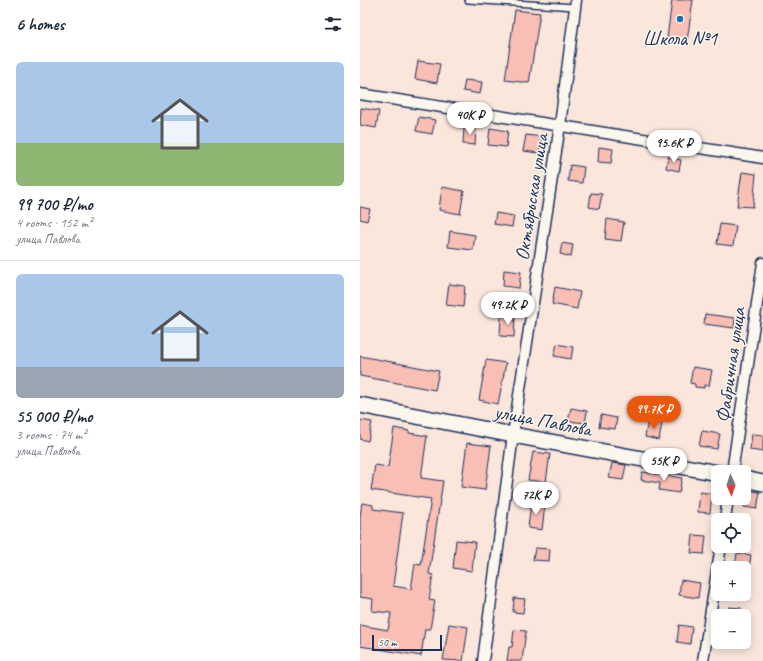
<!DOCTYPE html>
<meta charset="utf-8">
<style>
body{margin:0;font-family:Caveat,sans-serif;background:#f2f2f3;color:#1f2937;height:100vh;display:flex;flex-direction:column;font-size:15px;white-space:nowrap}
*{box-sizing:border-box;margin:0}
p{font-size:13px;color:#747a83}
.icon{flex:none;width:22px;height:22px;fill:none;stroke:currentColor;stroke-width:2;stroke-linecap:round;stroke-linejoin:round}
.map{position:relative;flex:1;overflow:hidden}
.side{display:flex;flex-direction:column;background:#fff;width:360px}
.side>*{flex:none}
.needle{width:26px;rotate:177deg}
.tools{position:absolute;left:351px;top:465px;display:grid;gap:8px}
.tools a{display:grid;place-items:center;width:40px;height:40px;border-radius:6px;background:#fff;box-shadow:0 2px 10px #0003;font-size:20px}
.scale{position:absolute;left:12px;bottom:10px;width:70px;box-sizing:border-box;padding-left:4px;border:2px solid #1b2f5e;border-top:0;font-size:11px;line-height:14px;white-space:nowrap;color:#1b2f5e;-webkit-text-stroke:3px #fbf7ec;paint-order:stroke}
.price{position:absolute;translate:-50% -34px;padding:0 9px;border-radius:14px;background:#fff;color:#222;font-size:13px;line-height:26px;filter:drop-shadow(0 1px 2px #0008)}
.price::after{content:'';position:absolute;left:50%;top:24px;width:12px;height:9px;margin-left:-6px;background:inherit;clip-path:polygon(0 0,100% 0,50% 100%)}
.price.on{background:#ea580c;color:#fff}
ul{padding:0;list-style:none}
li{display:grid;align-content:center;gap:8px;height:212px;padding:0 16px}
li+li{border-top:1px solid #e0e1e3}
li span{display:grid;place-items:center;height:124px;border-radius:6px;color:#555}
li>.icon{margin-inline-start:auto}
span .icon{width:72px;height:72px;fill:#fffc;stroke-width:1}
li b{font-size:17px}
h2{display:flex;justify-content:space-between;align-items:center;height:48px;padding:0 16px;font-size:17px}
main{display:flex;flex:1;min-height:0}
.map>svg:first-child{display:block}
.building{fill:#f9beb4;stroke:#1b2f5e}
.lines{fill:none;stroke-linecap:round;stroke-linejoin:round}
.lane-casing{stroke:#1b2f5e;stroke-width:8}
.street-casing{stroke:#1b2f5e;stroke-width:13}
.secondary-casing{stroke:#1b2f5e;stroke-width:18}
.lane{stroke:#fbf7ec;stroke-width:5}
.street{stroke:#fbf7ec;stroke-width:10}
.secondary{stroke:#fbf7ec;stroke-width:15}
.poi-dot{fill:#1f6fb2;stroke:#fbf7ec;stroke-width:1.5}
.labels{text-anchor:middle;stroke-width:3;stroke-linejoin:round;paint-order:stroke}
.poi-label{font-size:20px;fill:#1b2f5e;stroke:#fbf7ec}
.street-label{font-size:20px;fill:#1b2f5e;stroke:#fbf7ec}
</style>
<main>
<section class="side">
<h2>6 homes<svg class="icon" aria-label="filters" viewBox="0 0 24 24"><path d="M4 7h16M4 17h16"/><circle cx="9" cy="7" r="2"/><circle cx="15" cy="17" r="2"/></svg></h2>
<ul>
<li><span style="background:linear-gradient(#a9c7e8 65%,#8fb573 0)"><svg class="icon" aria-label="home" viewBox="0 0 24 24"><path d="M3 11l9-7 9 7M6 9v11h12V9"/></svg></span><div><b>99 700 ₽/mo</b><p>4 rooms · 152 m²</p><p>улица Павлова</p></div></li>
<li><span style="background:linear-gradient(#a9c7e8 75%,#9aa5b1 0)"><svg class="icon" aria-label="home" viewBox="0 0 24 24"><path d="M3 11l9-7 9 7M6 9v11h12V9"/></svg></span><div><b>55 000 ₽/mo</b><p>3 rooms · 74 m²</p><p>улица Павлова</p></div></li>
</ul>
</section>
<div class="map">
<svg width="403" height="661" viewBox="0 0 403 661">
<rect width="100%" height="100%" fill="#fae6db"/>
<filter id="ink" filterUnits="userSpaceOnUse"><feTurbulence type="fractalNoise" baseFrequency=".025" numOctaves="2"/><feDisplacementMap in="SourceGraphic" scale="8" xChannelSelector="R" yChannelSelector="G"/><feConvolveMatrix kernelMatrix="1 2 1 2 8 2 1 2 1" color-interpolation-filters="sRGB"/></filter>
<g filter="url(#ink)">
<g class="building">
<polygon points="312,0 333,0 327,41 307,38"/>
<polygon points="155,10 180,13 169,83 145,80"/>
<polygon points="58,61 80,64 77,83 55,79"/>
<polygon points="105,80 122,82 120,94 103,91"/>
<polygon points="1,108 19,111 16,128 0,125"/>
<polygon points="59,117 75,120 72,134 56,131"/>
<polygon points="104,127 116,128 115,145 103,144"/>
<polygon points="130,128 148,131 146,147 128,145"/>
<polygon points="166,135 182,137 179,153 163,151"/>
<polygon points="239,147 253,149 251,163 238,162"/>
<polygon points="308,157 321,160 319,171 306,168"/>
<polygon points="210,165 224,167 222,183 208,181"/>
<polygon points="382,172 396,174 393,207 377,206"/>
<polygon points="82,187 104,191 100,214 79,210"/>
<polygon points="231,193 242,194 239,209 229,207"/>
<polygon points="0,207 10,209 7,221 0,219"/>
<polygon points="136,213 154,216 152,227 134,224"/>
<polygon points="247,219 264,222 261,241 245,239"/>
<polygon points="360,224 376,226 373,246 357,244"/>
<polygon points="90,231 115,235 113,250 88,247"/>
<polygon points="202,243 213,245 211,257 200,254"/>
<polygon points="144,270 161,272 159,288 143,286"/>
<polygon points="89,284 105,286 103,307 86,305"/>
<polygon points="195,287 220,292 217,309 192,304"/>
<polygon points="345,314 375,318 374,328 344,324"/>
<polygon points="141,316 155,317 154,337 140,336"/>
<polygon points="197,344 213,347 211,359 194,356"/>
<polygon points="0,356 79,371 75,390 0,376"/>
<polygon points="126,360 146,363 138,404 119,400"/>
<polygon points="333,367 352,370 349,386 344,385 344,388 335,387 335,384 330,383"/>
<polygon points="211,408 227,411 225,423 208,421"/>
<polygon points="241,415 257,418 255,429 239,427"/>
<polygon points="0,420 12,422 8,441 0,439"/>
<polygon points="288,420 302,423 299,440 285,437"/>
<polygon points="34,428 49,431 49,433 67,436 61,478 83,481 69,574 73,575 69,600 75,601 70,629 65,629 61,656 0,646 0,625 28,630 31,613 12,611 13,599 0,597 0,516 2,503 13,505 13,509 43,513 33,586 51,589 55,564 61,565 71,499 11,490 15,465 28,467"/>
<polygon points="342,431 360,434 357,449 339,446"/>
<polygon points="392,434 403,435 403,452 390,450"/>
<polygon points="107,443 131,446 125,490 101,487"/>
<polygon points="173,452 190,454 186,482 168,480"/>
<polygon points="252,463 266,465 263,480 249,478"/>
<polygon points="282,472 322,478 319,493 299,490 300,483 281,480"/>
<polygon points="386,490 400,492 397,509 384,507"/>
<polygon points="340,492 352,494 350,513 338,512"/>
<polygon points="171,502 185,504 182,530 168,528"/>
<polygon points="333,535 346,536 344,554 331,553"/>
<polygon points="96,540 115,542 112,571 93,568"/>
<polygon points="175,548 190,549 189,561 173,560"/>
<polygon points="377,553 391,555 389,569 375,567"/>
<polygon points="321,580 340,583 338,598 319,595"/>
<polygon points="154,598 165,599 163,613 153,612"/>
<polygon points="369,607 381,608 380,616 368,616"/>
<polygon points="89,624 108,627 103,661 83,660"/>
<polygon points="319,625 332,627 330,644 317,642"/>
<polygon points="154,630 166,631 162,661 147,661 149,647 152,647"/>
</g>
<g class="lines">
<g class="lane-casing">
<polyline id="lane" points="108,0 215,7"/>
</g>
<g class="street-casing">
<g id="street">
<polyline points="0,94 403,158"/>
<polyline points="372,472 403,263"/>
<polyline points="365,520 368,498"/>
<polyline points="123,661 153,435 200,125 216,0"/>
<polyline points="343,661 361,546"/>
</g>
</g>
<g class="secondary-casing">
<g id="secondary">
<polyline points="0,405 153,435 358,473"/>
<polyline points="384,479 403,483"/>
</g>
</g>
<use href="#lane" class="lane"/>
<use href="#street" class="street"/>
<use href="#secondary" class="secondary"/>
</g>
</g>
<circle class="poi-dot" cx="320" cy="19" r="4"/>
<g class="labels">
<g class="poi-label">
<text x="320" y="45">Школа №1</text>
</g>
<g class="street-label">
<text transform="translate(171 197) rotate(-81)" y="7">Октябрьская улица</text>
<text transform="translate(370 365) rotate(-82)" y="7">Фабричная улица</text>
<text transform="translate(183 420) rotate(11)" y="7">улица Павлова</text>
</g>
</g>
</svg>
<div class="tools">
<a><svg class="needle" viewBox="-14 -14 28 28"><path d="M0-13l5 13h-10z" fill="#e53935"/><path d="M0 13l5-13h-10z" fill="#747a83"/></svg></a>
<a><svg class="icon" aria-label="locate" viewBox="0 0 24 24"><circle cx="12" cy="12" r="6"/><path d="M12 2v4M12 18v4M2 12h4M18 12h4"/></svg></a>
<a>+</a>
<a>−</a>
</div>
<div class="scale">50 m</div>
<b class="price" style="left:110px;top:136px">40K ₽</b>
<b class="price" style="left:314px;top:164px">95.6K ₽</b>
<b class="price" style="left:148px;top:326px">49.2K ₽</b>
<b class="price on" style="left:294px;top:430px">99.7K ₽</b>
<b class="price" style="left:304px;top:482px">55K ₽</b>
<b class="price" style="left:176px;top:516px">72K ₽</b>
</div>
</main>
